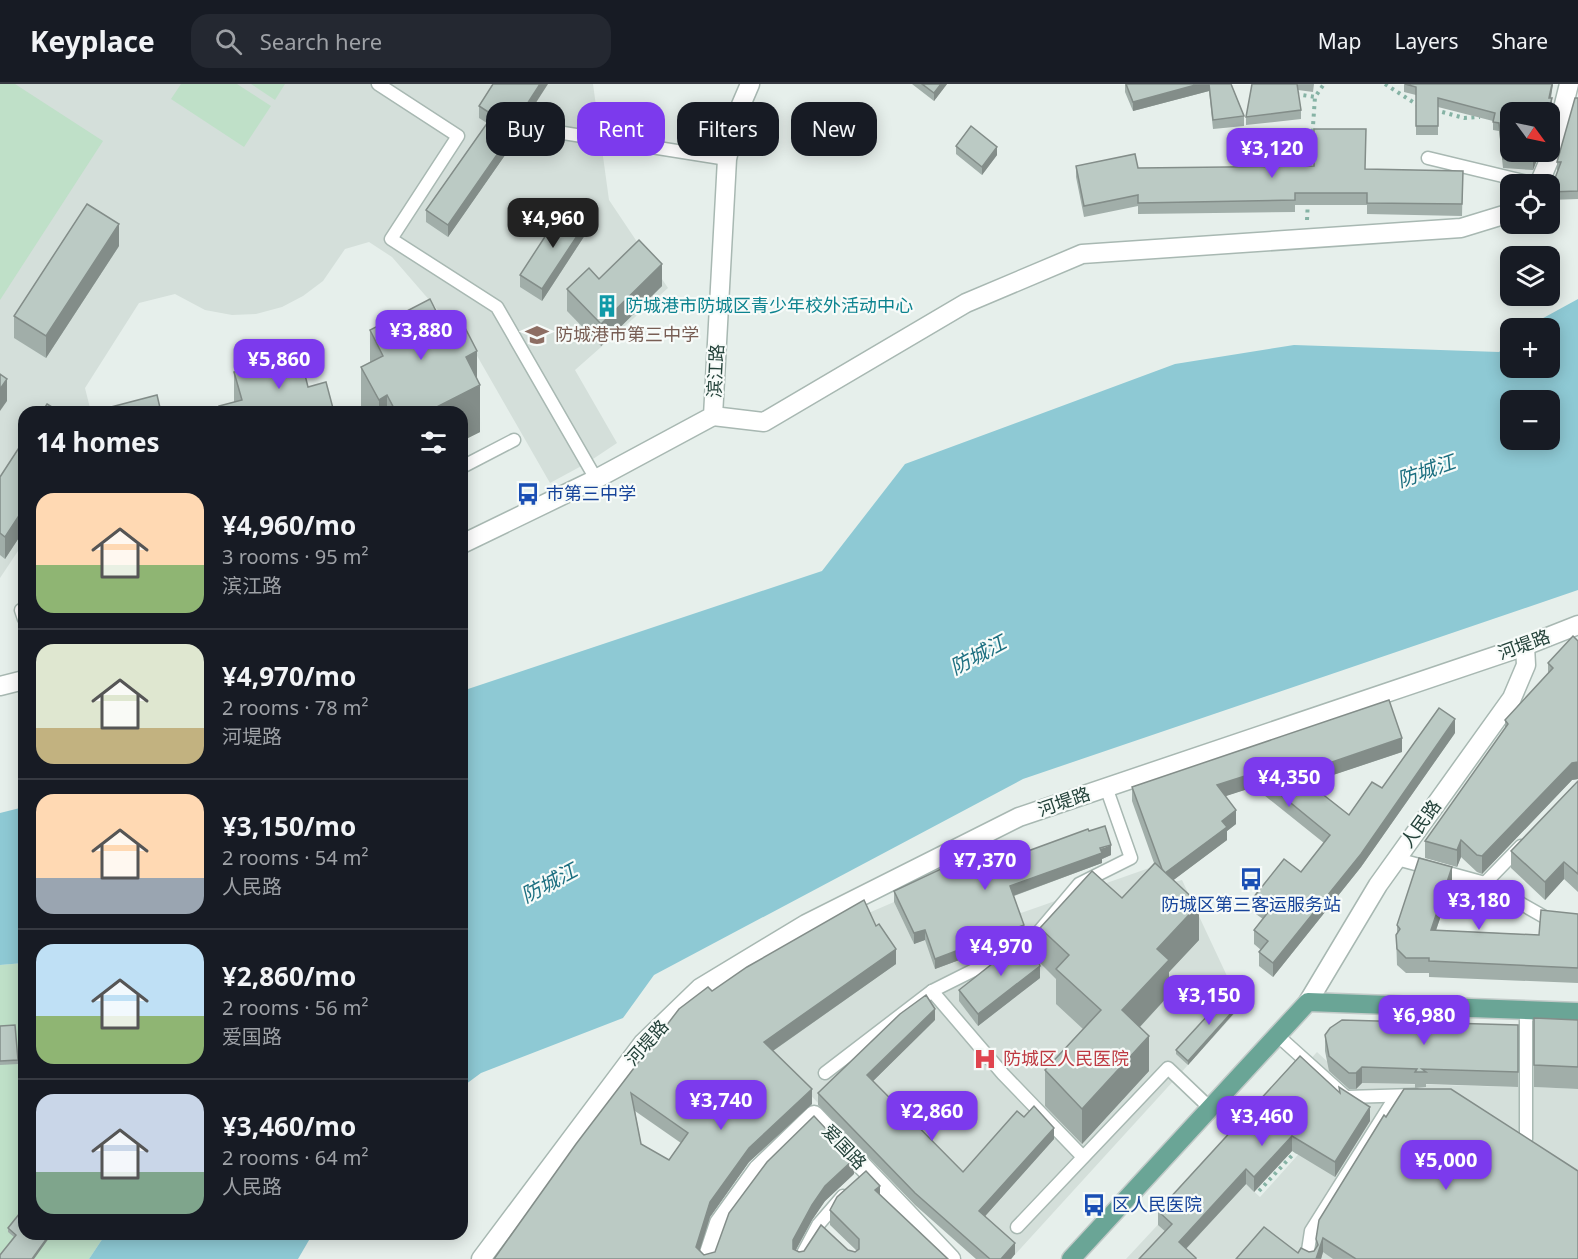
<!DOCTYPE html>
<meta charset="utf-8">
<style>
body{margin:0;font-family:"Noto Sans","Noto Sans SC",sans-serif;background:#242831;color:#f1f3f6;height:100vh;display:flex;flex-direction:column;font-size:22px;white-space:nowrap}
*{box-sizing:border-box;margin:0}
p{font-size:20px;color:#9ea1a6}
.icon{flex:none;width:33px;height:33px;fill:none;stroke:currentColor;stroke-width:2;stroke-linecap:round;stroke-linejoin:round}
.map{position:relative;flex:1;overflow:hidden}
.panel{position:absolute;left:18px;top:322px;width:450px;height:834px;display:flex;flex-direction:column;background:#171b24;border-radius:18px;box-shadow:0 3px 15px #0003}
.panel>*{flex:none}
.guide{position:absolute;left:486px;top:18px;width:570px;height:54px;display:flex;gap:12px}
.needle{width:39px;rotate:123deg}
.fabs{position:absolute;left:1500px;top:18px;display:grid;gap:12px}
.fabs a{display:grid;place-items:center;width:60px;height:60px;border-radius:12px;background:#171b24;box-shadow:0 3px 15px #0003;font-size:30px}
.price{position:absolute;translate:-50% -51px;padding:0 14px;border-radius:12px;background:#7c3aed;color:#fff;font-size:20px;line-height:39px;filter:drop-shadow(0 2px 3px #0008)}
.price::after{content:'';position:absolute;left:50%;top:36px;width:18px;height:14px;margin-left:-9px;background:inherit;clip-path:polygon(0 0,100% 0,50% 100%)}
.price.on{background:#222;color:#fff}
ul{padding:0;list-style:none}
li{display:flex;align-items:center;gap:18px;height:150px;padding:0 18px}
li+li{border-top:2px solid #363941}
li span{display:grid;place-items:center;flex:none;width:168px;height:120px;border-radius:18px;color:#555}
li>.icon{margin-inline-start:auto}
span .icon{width:72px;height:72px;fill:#fffc;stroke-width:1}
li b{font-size:26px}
h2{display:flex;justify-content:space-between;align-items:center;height:72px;padding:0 18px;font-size:26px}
.pill{padding:0 21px;border-radius:18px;background:#171b24;box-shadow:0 3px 15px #0003;font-size:21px;line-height:54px}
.pill.on{background:#7c3aed;color:#fff}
header{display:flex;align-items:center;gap:36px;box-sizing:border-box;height:84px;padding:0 30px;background:#171b24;border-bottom:2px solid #363941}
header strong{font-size:28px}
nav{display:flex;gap:33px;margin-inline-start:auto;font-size:21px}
.search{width:420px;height:54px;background:#242831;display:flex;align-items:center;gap:15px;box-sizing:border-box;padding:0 21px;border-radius:18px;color:#9ea1a6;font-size:22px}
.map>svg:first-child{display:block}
.built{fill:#d4dfda}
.green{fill:#bfe0c8}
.water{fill:#8ec9d4;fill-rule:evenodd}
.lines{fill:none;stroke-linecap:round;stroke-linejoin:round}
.service-casing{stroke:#a8b8b2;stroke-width:15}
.minor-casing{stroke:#a8b8b2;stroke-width:21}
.tertiary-casing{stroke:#a8b8b2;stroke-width:21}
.primary-casing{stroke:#c2cac8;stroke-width:21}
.path{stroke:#86b3a5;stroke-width:4;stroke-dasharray:3 4.5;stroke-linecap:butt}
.service{stroke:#fff;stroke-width:12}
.minor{stroke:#fff;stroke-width:18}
.tertiary{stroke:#fff;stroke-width:18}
.primary{stroke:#6aa596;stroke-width:18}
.wall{fill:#a1aea9;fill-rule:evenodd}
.shaded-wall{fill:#838d89}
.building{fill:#bbcac4;stroke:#838d89;stroke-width:1.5;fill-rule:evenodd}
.labels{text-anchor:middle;stroke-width:4.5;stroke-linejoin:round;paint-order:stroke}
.culture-label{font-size:18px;fill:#0d838f;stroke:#f7fbf9;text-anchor:start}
.education-label{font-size:18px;fill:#785e54;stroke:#f7fbf9;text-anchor:start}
.street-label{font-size:18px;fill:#24423a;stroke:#f7fbf9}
.transit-label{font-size:18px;fill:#164399;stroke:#f7fbf9;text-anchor:start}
.health-label{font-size:18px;fill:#be3a42;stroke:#f7fbf9;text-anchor:start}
.water-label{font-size:20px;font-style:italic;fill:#1c6f80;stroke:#f7fbf9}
</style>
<header>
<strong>Keyplace</strong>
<div class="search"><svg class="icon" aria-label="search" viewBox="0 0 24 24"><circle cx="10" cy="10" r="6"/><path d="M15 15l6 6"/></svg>Search here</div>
<nav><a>Map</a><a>Layers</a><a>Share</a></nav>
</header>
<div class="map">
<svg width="1578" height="1175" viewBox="0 0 1578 1175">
<rect width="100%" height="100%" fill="#e6efeb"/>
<g class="built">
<polygon points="0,0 593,0 609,116 668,204 575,286 617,359 587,379 550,399 476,270 392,173 369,158 345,165 323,197 303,212 282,223 256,230 232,231 205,226 175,210 139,219 85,304 91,328 24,328 24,458 0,494"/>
<polygon points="1155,782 1162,801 1182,796 1227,892 1249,914 1011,1175 977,1175 819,1020 770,969 864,831 894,818 914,860 1017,824 1021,829"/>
<polygon points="1518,956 1535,956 1534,1003 1578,1005 1578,1175 1126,1175 1219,1075 1260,1113 1340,1024 1300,987 1317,968 1356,1004 1362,999 1516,1003"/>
</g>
<g class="green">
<polygon points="0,0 15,0 103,57 0,216"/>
<polygon points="181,0 237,0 271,22 244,63 171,15"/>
<polygon points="251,0 285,0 275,16"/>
<polygon points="24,879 24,1150 105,1151 89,1175 0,1175 0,881"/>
</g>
<g class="water">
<path d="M1578,215v291l-555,189 -369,196 -31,43 -142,55 -19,14v-396l360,-120 83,-107 270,-100 119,-19 205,7 11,-10v26h40v-40h-25zM1510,316h40v40h-40z"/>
<polygon points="24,723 24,879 0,881 0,729"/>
<polygon points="105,1151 105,1150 312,1151 298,1175 89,1175"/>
</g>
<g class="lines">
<g class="service-casing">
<g id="service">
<polyline points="378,0 458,52 391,155 497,223 596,395"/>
<polyline points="557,48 727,75"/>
<polyline points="1428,74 1536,100"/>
<polyline points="462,383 514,356"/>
<polyline points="24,526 21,526 24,535"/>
<polyline points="1397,775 1485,799 1548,835 1578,838"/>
<polyline points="1485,799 1521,762"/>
<polyline points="932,907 1003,990 1083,1073"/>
<polyline points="1277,951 1346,1013 1415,1011"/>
<polyline points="825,989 932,907 1030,858 1079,800 1131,774 1106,703"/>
<polyline points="1526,1055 1526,926"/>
<polyline points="1017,1143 1168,984 1210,1024"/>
<polyline points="800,1175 818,1141 843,1112"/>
<polyline points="1310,1175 1307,1173 1311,1147 1396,1012"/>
</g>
</g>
<g class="minor-casing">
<g id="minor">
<polyline points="1539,100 1552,69 1569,0"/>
<polyline points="713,332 764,338 966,219 1082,170 1461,144 1510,129"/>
<polyline points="1308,918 1378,801 1512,614 1526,581 1525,562"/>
<polyline points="481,1175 643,959 700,904 806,840 1019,733 1525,562 1578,541"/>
<polyline points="707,1175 719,1139 758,1085 814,1031 951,1175"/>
</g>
</g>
<g class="tertiary-casing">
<g id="tertiary">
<polyline points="462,460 596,395 713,332 727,75 738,28 750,0"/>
<polyline points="0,602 24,596"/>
</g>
</g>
<g class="primary-casing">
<polyline id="primary" points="1071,1175 1308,918 1578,928"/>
</g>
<g class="path">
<polyline points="1385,0 1419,22"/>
<polyline points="1296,10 1315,13 1324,0"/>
<polyline points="1435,26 1464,34 1480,33"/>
<polyline points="1310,85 1315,13"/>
<polyline points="1307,136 1308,116"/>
<polyline points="1259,1107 1297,1066"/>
</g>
<use href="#service" class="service"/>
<use href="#minor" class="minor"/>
<use href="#tertiary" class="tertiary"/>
<use href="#primary" class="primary"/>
</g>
<g class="wall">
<polygon points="493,0 510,59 510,64 448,153 426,138 426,126 487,39 479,34 479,22"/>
<polygon points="912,0 947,0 934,17"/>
<polygon points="1125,0 1231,0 1244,32 1244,42 1213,45 1209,7 1133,27 1125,8"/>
<polygon points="1252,0 1314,0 1313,8 1298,6 1301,26 1301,35 1246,41 1246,33"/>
<polygon points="1402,0 1553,0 1551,14 1552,22 1510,68 1540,68 1533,86 1503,84 1499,47 1493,46 1493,37 1438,23 1438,51 1416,51 1416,11 1404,8 1404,0"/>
<polygon points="1578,14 1578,115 1550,116 1550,108 1558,86 1557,86 1557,78"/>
<polygon points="956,62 997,71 982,91 956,70"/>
<polygon points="1076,82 1138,84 1366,85 1463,87 1462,132 1367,130 1367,121 1295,121 1295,128 1138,130 1138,122 1084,133 1076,93"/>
<polygon points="585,151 542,217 520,203 520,191"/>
<polygon points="119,162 46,274 14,254 14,232"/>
<polygon points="599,195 662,202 601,262 567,227 567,205"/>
<polygon points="445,245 477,294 480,348 462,357 462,328 361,328 361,283 370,278 370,246"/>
<polygon points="234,288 308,303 334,328 219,328 219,322 234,318"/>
<polygon points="24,356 24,446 5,475 0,471 0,393"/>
<polygon points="1578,557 1578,695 1572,696 1482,790 1477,788 1461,773 1457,783 1425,774 1425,757 1505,645 1505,636 1548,590 1548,579"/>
<polygon points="1455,649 1361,783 1273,893 1259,882 1259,868 1261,866 1254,860 1254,846 1263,835 1253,828 1253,814 1301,788 1324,759 1254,703 1225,712 1236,740 1227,747 1227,756 1173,796 1199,856 1169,888 1169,911 1140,943 1149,987 1082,1060 1045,1022 1045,986 1083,945 1056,920 1056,895 1040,879 1040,844 1122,814 1154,779 1132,717 1132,703 1402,668 1309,699 1349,731"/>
<polygon points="1578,697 1578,808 1564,795 1545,816 1511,784 1511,767"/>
<polygon points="1089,747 1111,771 1102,775 1102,779 1014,812 1024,852 935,885 925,856 914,860 894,818 894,807 998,778"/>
<polygon points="1452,799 1436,846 1539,851 1578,830 1578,899 1429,893 1429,889 1406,889 1397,881 1396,851 1397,849 1397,841"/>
<path d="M876,842l20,38 -123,87 39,53 -63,58 -39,55 -10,33 4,5 11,-3 139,-78 -29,27 -13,19 -16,30 3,2 49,-2 7,2 2,-1 -27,-26v-15l50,-15 68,64h-454l218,-268zM635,1027l46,32 -12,17 -28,-16z"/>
<polygon points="1040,894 978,942 959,917 959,906"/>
<polygon points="1242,920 1188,981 1176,970 1176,966"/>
<polygon points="1534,934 1578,936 1578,1005 1534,1003"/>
<polygon points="935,936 873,997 963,1088 1024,1033 1054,1055 985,1132 1015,1170 1011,1175 976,1175 915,1121 818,1021 818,1009"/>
<polygon points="1518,941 1518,1003 1426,1000 1426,1003 1415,1004 1415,1000 1362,999 1356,1005 1349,1005 1329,987 1325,967 1325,951"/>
<polygon points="0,942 18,976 18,980 0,981"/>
<polygon points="1339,1003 1370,1037 1335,1093 1292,1067 1254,1108 1246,1100 1186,1165 1196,1175 1158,1141 1158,1127 1339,1007"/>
<polygon points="1386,1033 1578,1175 1333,1175 1323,1168 1321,1175 1236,1175 1314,1167 1316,1165 1316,1155"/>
<polygon points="8,1144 24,1150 14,1153 8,1148"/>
</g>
<g class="shaded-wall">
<polygon points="540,0 548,0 510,59 510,64 448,153 448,141"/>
<polygon points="941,0 947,0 934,17 934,9"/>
<polygon points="1199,0 1209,0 1209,7 1133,27 1133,18"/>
<polygon points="1552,0 1553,0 1549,22 1549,14"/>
<polygon points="1552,14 1552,22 1550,32 1550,28 1548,28"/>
<polygon points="997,63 997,71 982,91 982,83"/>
<polygon points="1537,68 1540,68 1533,86 1533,77"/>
<polygon points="119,140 119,162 46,274 46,252"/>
<polygon points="585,140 585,151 542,217 542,205"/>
<polygon points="662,180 662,202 601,262 601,240"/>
<polygon points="477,267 477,303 480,301 480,348 462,357 462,328 427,328 466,273"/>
<polygon points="7,295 7,317 0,327 0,305"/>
<polygon points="387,311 387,328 379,328 379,316"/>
<polygon points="24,424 24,446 5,475 5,453"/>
<polygon points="1455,635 1455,649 1361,783 1273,893 1273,879"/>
<polygon points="1402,654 1402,668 1297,703 1297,690"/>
<polygon points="1578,678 1578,695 1572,696 1482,790 1482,772 1572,679"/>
<polygon points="1254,689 1254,703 1217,715 1217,701"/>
<polygon points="1236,726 1236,740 1227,747 1227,756 1163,804 1163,790 1222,737"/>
<polygon points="1461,756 1461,773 1457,783 1457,766"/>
<polygon points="1111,761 1111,771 1102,775 1102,779 1010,813 1010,802"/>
<polygon points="1564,778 1564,795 1545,816 1545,798"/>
<polygon points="1452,783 1452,799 1431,861 1431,846"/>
<polygon points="1199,820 1199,856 1169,888 1169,911 1122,962 1122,926 1157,865"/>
<polygon points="1024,841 1024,852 935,885 935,875"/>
<polygon points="925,846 925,856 914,860 914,849"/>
<polygon points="896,865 896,880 764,973 764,958"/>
<polygon points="1040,882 1040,894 978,942 978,930"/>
<polygon points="1242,917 1242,920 1188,981 1188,977"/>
<polygon points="935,925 935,936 867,1003 867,991"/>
<polygon points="1149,952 1149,987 1082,1060 1082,1025"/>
<polygon points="1362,983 1362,999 1356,1005 1356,989"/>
<polygon points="812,1005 812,1020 749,1078 710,1133 697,1175 696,1163 710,1118 749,1064"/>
<polygon points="1370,1023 1370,1037 1335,1093 1335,1078"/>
<polygon points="1054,1044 1054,1055 979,1139 979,1127"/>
<polygon points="1292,1052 1292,1067 1254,1108 1254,1093"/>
<polygon points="854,1075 854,1090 825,1117 812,1136 793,1171 793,1156 812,1121 825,1102"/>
<polygon points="1246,1085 1246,1100 1179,1172 1179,1158"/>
<polygon points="880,1102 880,1116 875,1106"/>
<polygon points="50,1150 52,1150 34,1175 32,1175"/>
<polygon points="1323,1154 1323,1168 1321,1175 1316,1175"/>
<polygon points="1015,1159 1015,1170 1011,1175 1001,1175"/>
</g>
<g class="building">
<polygon points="493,0 540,0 507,51 510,52 448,141 426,126 493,31 479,22"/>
<polygon points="922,0 941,0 934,9"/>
<polygon points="1126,0 1199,0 1133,18"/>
<polygon points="1209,0 1231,0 1244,32 1213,36"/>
<polygon points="1252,0 1297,0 1301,26 1246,33"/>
<polygon points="1405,0 1552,0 1549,14 1552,14 1548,28 1510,28 1510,68 1537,68 1533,77 1503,75 1499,39 1493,38 1495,29 1438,14 1438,42 1416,42 1416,3"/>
<polygon points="1575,14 1578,14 1578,107 1550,108 1561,78 1557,78"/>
<polygon points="971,42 997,63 982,83 956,62"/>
<polygon points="1314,45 1366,45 1365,85 1463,87 1462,120 1367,119 1367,109 1295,109 1295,116 1138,119 1138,111 1084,122 1076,82 1135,70 1138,84 1314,82"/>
<polygon points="87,120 119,140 46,252 14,232"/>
<polygon points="563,125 585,140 542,205 520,191"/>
<polygon points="639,156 662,180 601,240 567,205 589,184 599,195"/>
<polygon points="430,215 445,245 461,236 477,267 466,273 480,301 427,328 396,328 387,311 379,316 361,283 383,272 370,246"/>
<polygon points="300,271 308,303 326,298 334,328 221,328 219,322 242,316 234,288"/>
<polygon points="0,290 7,295 0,305"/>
<polygon points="157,311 161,328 92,328"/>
<polygon points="47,320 60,328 42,328"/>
<polygon points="24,356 24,424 5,453 0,449 0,393"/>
<polygon points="1573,552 1578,557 1578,678 1572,679 1482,772 1477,771 1461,756 1457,766 1425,757 1508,640 1505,636 1553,584 1548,579"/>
<polygon points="1389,616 1402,654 1297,690 1349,731 1372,698 1382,704 1439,624 1455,635 1361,770 1273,879 1259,868 1268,857 1254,846 1269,827 1253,814 1284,775 1301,788 1330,751 1254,689 1217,701 1236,726 1222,737 1227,743 1165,789 1162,785 1132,703"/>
<polygon points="1578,697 1578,790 1564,778 1545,798 1511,767"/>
<polygon points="1105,742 1111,761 1100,764 1102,769 1010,802 1024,841 935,875 925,846 914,849 894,807 992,761 998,778 1088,745 1089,747"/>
<polygon points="1419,774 1452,783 1431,846 1539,851 1541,826 1578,830 1578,884 1429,877 1429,874 1406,874 1397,865 1396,851 1400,845 1397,841"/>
<polygon points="1155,779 1199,820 1157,865 1169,876 1122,926 1149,952 1082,1025 1045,986 1101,926 1056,885 1069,871 1040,844 1092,787 1122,814"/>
<path d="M864,816l12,26 3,-2 17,25 -132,93 48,47 -63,59 -39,54 -14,45 8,8 11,-3 14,-39 38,-51 47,-46 40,43 -29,27 -13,19 -19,35v9l6,3 5,-1 17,-26 27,25 7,2 4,-3v-10l-29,-29 7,-13 29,-26 14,15 -5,4 73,69h-454l82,-115 103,-135 29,-22 4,4 35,-24zM631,1009l57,40 -19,27 -28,-16z"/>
<polygon points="1030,855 1040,882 978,930 959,906 1011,865"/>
<polygon points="1231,906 1242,917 1188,977 1176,966"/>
<polygon points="926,911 935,925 867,991 963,1088 1017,1027 1024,1033 1034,1022 1054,1044 979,1127 1015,1159 1001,1175 990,1175 915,1109 818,1009 900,930"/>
<polygon points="1534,934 1578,936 1578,983 1534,981"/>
<polygon points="1342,936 1518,941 1518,988 1422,985 1426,988 1415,988 1417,985 1362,983 1356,989 1349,989 1329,972 1325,951 1330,944"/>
<polygon points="15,941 18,976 0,977 0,942"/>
<polygon points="1300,972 1340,1009 1339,1003 1370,1023 1335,1078 1292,1052 1254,1093 1246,1085 1179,1158 1196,1174 1196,1175 1139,1175 1172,1140 1158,1127"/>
<polygon points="1404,1005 1451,1005 1578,1087 1578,1175 1356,1175 1323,1154 1316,1175 1236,1175 1264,1143 1298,1169 1301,1164 1309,1168 1314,1167 1318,1161 1316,1155 1319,1136 1384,1031 1386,1033"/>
<polygon points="24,1124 24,1150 50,1150 32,1175 0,1175 0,1171 16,1151 8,1144"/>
</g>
<defs>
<g id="building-bare" transform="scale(1.8)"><path d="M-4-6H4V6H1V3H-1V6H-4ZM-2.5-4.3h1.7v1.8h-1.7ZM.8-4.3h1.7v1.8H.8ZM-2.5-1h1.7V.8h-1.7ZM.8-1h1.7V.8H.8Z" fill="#0f9aa8" stroke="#f7fbf9" stroke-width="2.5" paint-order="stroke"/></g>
<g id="school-bare" transform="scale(1.8)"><path d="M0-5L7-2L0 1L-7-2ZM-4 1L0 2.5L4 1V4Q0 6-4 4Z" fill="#8d6e63" stroke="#f7fbf9" stroke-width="2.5" paint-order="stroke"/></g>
<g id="bus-bare" transform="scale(1.8)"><path d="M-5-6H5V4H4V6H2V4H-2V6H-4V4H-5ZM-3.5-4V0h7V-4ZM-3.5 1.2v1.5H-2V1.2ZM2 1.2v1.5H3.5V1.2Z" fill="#1a4fb4" stroke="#f7fbf9" stroke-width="2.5" paint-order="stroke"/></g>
<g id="hospital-bare" transform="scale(1.8)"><path d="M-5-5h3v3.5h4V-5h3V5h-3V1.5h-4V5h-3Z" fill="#e0444e" stroke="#f7fbf9" stroke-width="2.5" paint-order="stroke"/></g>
</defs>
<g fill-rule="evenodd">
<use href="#building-bare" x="607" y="222"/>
<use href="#school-bare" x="537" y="251"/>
<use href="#bus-bare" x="528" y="410"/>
<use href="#bus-bare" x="1251" y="795"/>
<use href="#hospital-bare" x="985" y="975"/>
<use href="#bus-bare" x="1094" y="1121"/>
</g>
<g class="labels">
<g class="culture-label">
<text x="625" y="228">防城港市防城区青少年校外活动中心</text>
</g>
<g class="education-label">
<text x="555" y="257">防城港市第三中学</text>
</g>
<g class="street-label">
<text transform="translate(716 287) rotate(-87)" y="6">滨江路</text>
<text transform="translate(1524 561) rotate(-20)" y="6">河堤路</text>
<text transform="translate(1064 718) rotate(-19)" y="6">河堤路</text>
<text transform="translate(1421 740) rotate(-54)" y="6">人民路</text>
<text transform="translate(647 959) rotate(-48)" y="6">河堤路</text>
<text transform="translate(844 1063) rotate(46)" y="6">爱国路</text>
</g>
<g class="transit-label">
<text x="546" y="416">巿第三中学</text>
<text x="1251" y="827" text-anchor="middle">防城区第三客运服务站</text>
<text x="1112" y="1127">区人民医院</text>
</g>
<g class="health-label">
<text x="1003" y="981">防城区人民医院</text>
</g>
<g class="water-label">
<text transform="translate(1426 387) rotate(-19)" y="7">防城江</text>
<text transform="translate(978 571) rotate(-28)" y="7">防城江</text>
<text transform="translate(549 799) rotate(-28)" y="7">防城江</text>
</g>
</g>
</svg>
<div class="fabs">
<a><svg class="needle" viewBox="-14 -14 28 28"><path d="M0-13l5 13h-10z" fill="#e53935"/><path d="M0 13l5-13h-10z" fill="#9ea1a6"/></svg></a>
<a><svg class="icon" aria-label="locate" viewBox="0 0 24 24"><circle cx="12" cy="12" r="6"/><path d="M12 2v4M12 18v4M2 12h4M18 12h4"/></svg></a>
<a><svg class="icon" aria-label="layers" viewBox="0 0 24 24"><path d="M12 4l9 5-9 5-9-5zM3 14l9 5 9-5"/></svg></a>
<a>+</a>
<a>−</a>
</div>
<b class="price" style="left:1272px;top:95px">¥3,120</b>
<b class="price on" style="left:553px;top:165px">¥4,960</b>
<b class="price" style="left:421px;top:277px">¥3,880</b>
<b class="price" style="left:279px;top:306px">¥5,860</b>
<b class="price" style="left:1289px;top:724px">¥4,350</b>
<b class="price" style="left:985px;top:807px">¥7,370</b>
<b class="price" style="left:1479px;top:847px">¥3,180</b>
<b class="price" style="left:1001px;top:893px">¥4,970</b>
<b class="price" style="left:1209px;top:942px">¥3,150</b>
<b class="price" style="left:1424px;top:962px">¥6,980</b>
<b class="price" style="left:721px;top:1047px">¥3,740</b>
<b class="price" style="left:932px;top:1058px">¥2,860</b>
<b class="price" style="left:1262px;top:1063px">¥3,460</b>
<b class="price" style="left:1446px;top:1107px">¥5,000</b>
<div class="guide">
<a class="pill">Buy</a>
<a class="pill on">Rent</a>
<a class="pill">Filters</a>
<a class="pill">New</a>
</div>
<section class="panel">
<h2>14 homes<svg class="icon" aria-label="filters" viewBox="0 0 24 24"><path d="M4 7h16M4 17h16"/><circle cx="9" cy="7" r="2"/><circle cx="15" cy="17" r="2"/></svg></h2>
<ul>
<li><span style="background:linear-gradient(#ffd9b3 60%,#8fb573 0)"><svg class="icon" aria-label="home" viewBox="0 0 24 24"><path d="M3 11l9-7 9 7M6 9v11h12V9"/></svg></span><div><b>¥4,960/mo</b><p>3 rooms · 95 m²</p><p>滨江路</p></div></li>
<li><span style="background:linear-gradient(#dfe7d0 70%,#c2b280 0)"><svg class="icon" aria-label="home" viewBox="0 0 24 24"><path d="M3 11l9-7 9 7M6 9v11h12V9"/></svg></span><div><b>¥4,970/mo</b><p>2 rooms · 78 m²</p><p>河堤路</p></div></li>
<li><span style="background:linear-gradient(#ffd9b3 70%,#9aa5b1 0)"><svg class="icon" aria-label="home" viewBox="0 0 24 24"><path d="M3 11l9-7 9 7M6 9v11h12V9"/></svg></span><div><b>¥3,150/mo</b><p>2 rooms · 54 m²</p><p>人民路</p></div></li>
<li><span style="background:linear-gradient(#bfe0f5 60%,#8fb573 0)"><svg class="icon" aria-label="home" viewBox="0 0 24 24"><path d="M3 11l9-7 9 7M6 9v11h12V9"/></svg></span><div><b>¥2,860/mo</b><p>2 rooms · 56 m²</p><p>爱国路</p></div></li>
<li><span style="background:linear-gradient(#c9d6e8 65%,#7fa58c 0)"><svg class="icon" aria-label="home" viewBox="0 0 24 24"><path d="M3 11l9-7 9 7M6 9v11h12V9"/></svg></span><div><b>¥3,460/mo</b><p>2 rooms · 64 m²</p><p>人民路</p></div></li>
</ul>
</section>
</div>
